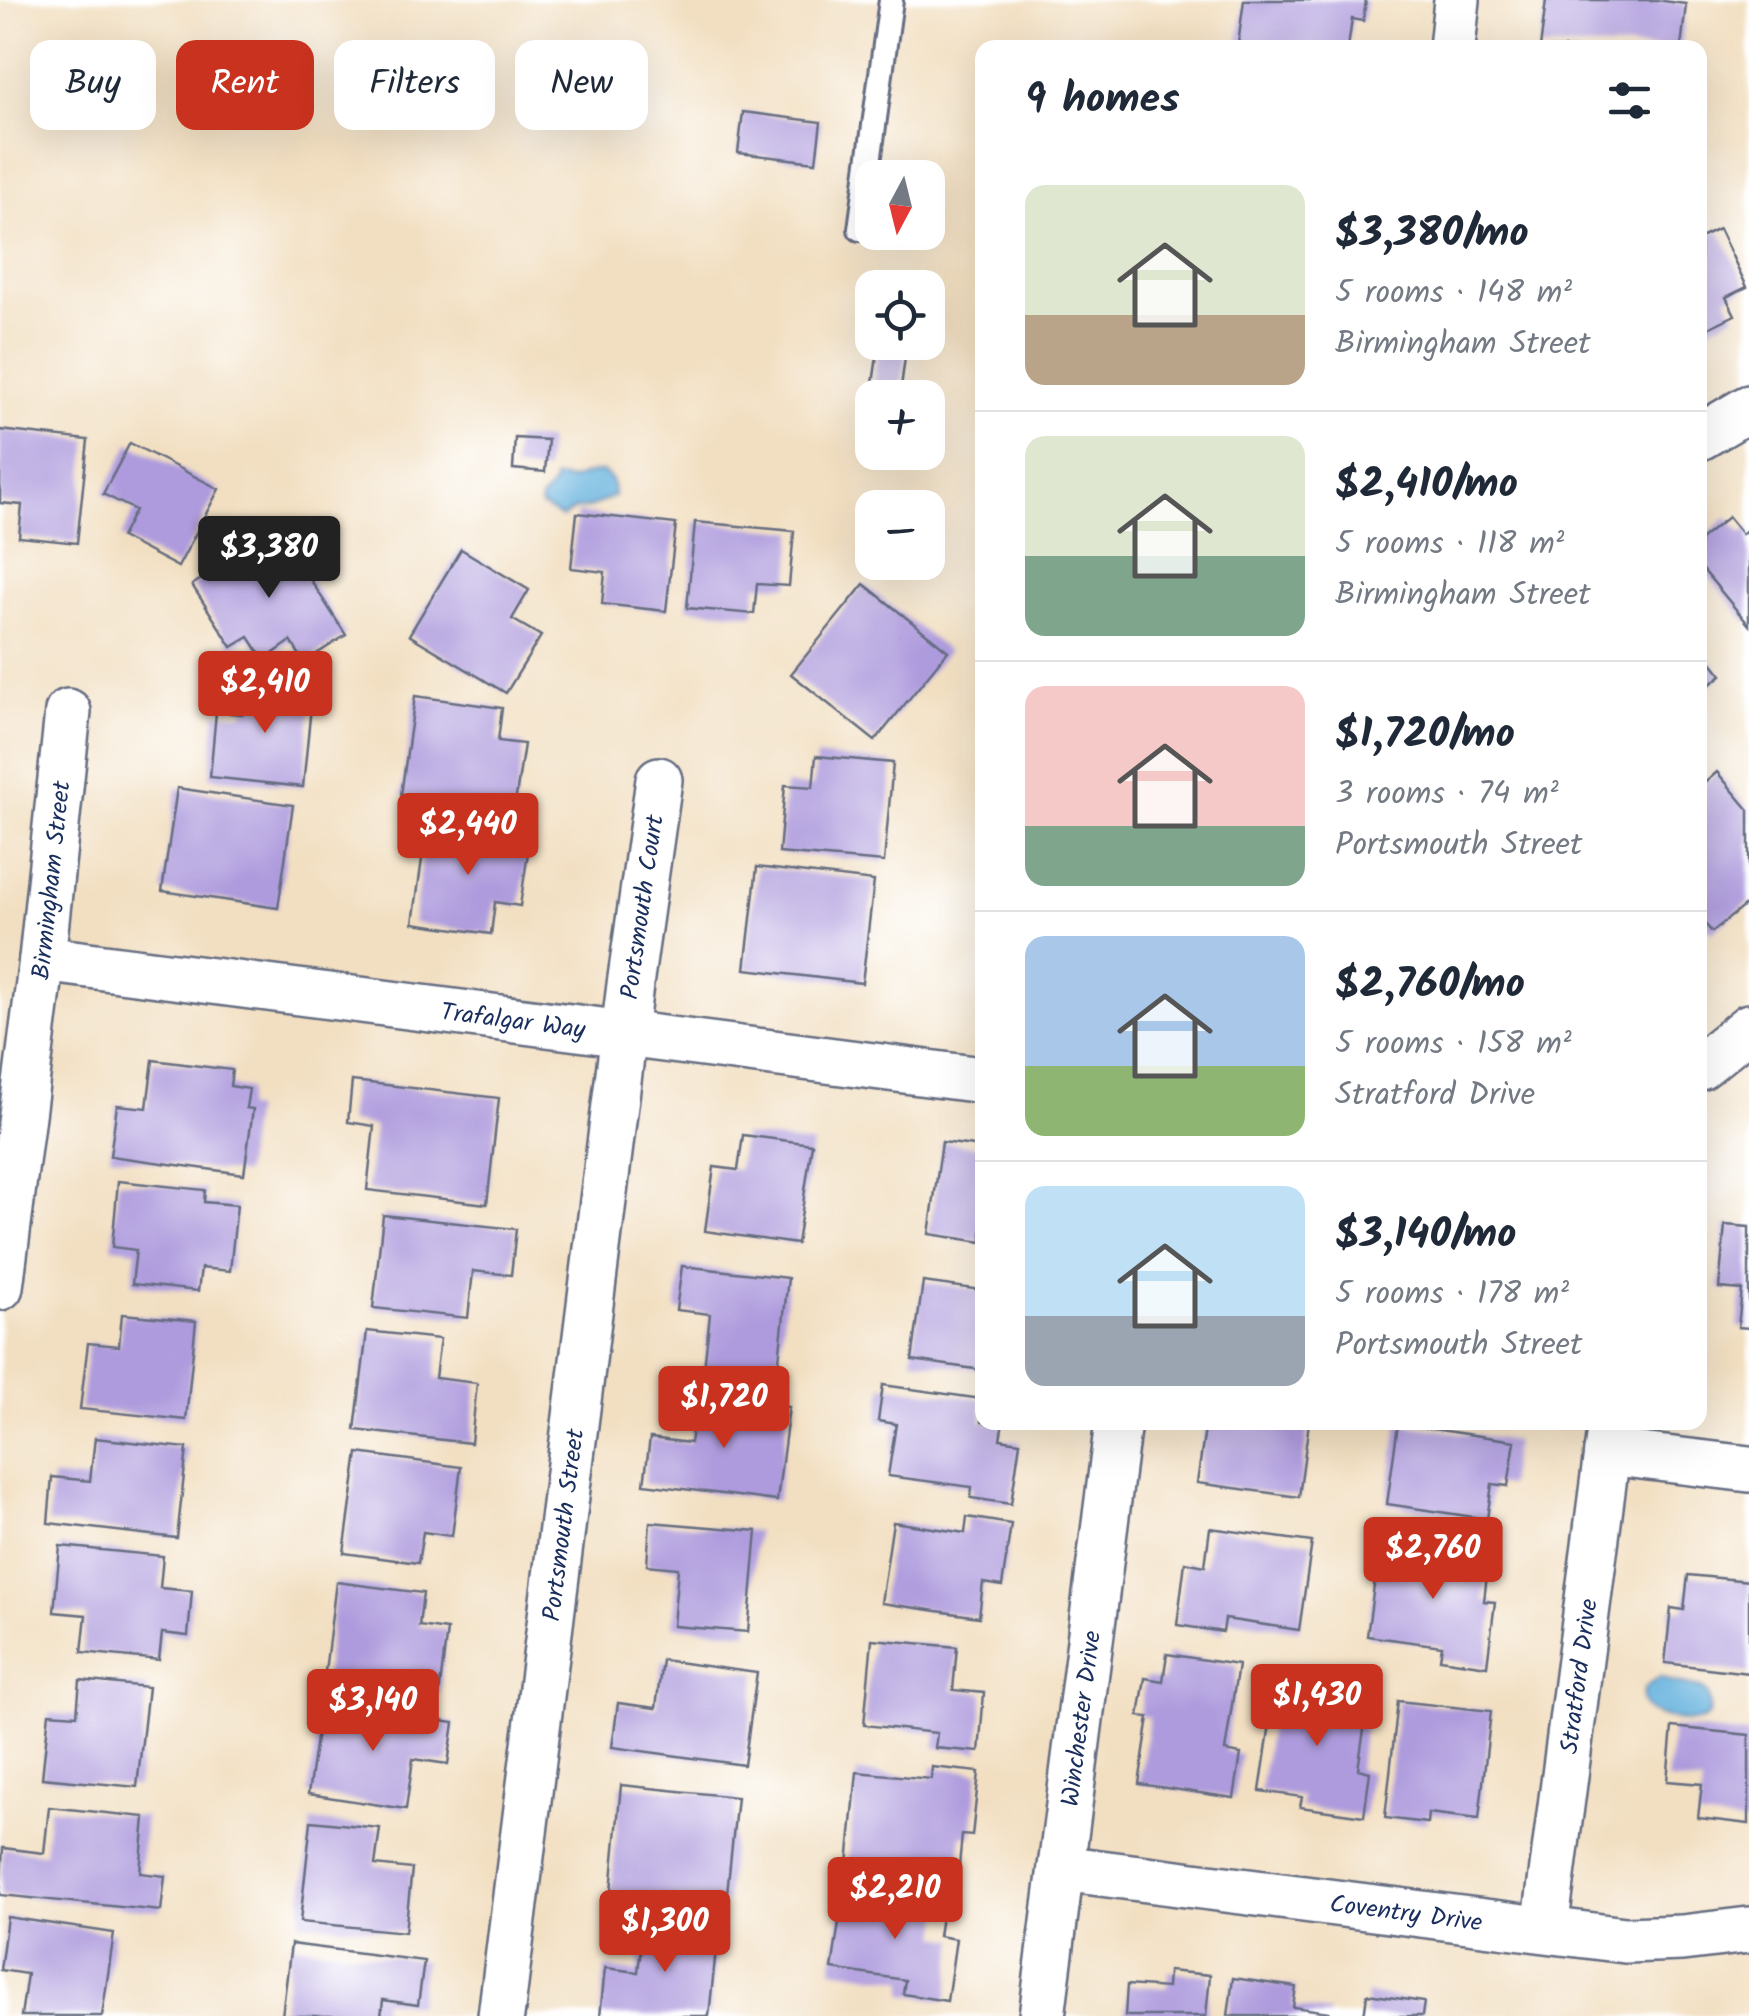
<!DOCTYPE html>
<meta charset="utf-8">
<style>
body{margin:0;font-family:Kalam,sans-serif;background:#f6f6f7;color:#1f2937;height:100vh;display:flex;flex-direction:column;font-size:38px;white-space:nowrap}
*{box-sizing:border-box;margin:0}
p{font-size:32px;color:#747a83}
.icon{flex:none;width:55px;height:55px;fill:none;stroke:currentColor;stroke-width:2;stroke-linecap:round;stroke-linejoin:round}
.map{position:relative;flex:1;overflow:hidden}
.drawer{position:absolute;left:975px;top:40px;width:732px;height:1390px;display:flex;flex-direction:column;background:#fff;border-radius:20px;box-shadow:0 10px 40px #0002}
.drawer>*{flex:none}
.guide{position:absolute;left:30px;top:40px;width:795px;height:90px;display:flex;gap:20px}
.needle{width:65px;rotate:187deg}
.tools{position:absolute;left:855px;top:160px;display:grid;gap:20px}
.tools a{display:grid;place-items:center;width:90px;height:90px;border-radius:20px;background:#fff;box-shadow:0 10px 40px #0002;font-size:50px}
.price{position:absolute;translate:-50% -85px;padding:0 22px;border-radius:10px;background:#c8321e;color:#fff;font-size:32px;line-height:65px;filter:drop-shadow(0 2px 5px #0008)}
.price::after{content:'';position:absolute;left:50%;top:60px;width:30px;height:22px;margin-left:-15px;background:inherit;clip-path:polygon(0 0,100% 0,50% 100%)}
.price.current{background:#222;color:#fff}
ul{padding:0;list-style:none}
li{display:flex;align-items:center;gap:30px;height:250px;padding:0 50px}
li+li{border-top:2px solid #e0e1e3}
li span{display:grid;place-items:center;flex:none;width:280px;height:200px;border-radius:20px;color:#555}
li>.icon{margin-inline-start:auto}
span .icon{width:120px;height:120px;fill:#fffc;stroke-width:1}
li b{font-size:42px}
h2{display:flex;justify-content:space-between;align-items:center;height:120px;padding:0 50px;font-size:42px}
.pill{padding:0 35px;border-radius:20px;background:#fff;box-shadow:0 10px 40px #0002;font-size:35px;line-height:90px}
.pill.current{background:#c8321e;color:#fff}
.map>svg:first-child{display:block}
.water{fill:#64b1dd;stroke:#40709e;stroke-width:2.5}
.building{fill:#ae9bdd}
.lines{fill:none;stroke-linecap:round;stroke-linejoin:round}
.lane-casing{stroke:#666d81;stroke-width:28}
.street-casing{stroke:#666d81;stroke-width:50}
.lane{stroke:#fff;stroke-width:22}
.street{stroke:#fff;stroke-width:45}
.labels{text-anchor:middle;stroke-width:8;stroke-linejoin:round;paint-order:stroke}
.street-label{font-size:25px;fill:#1b2f5e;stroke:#fff}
</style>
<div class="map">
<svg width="1749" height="2016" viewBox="0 0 1749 2016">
<rect width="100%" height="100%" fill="#fff"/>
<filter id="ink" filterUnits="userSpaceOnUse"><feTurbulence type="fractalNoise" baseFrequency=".01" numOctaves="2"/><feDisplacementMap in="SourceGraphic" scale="20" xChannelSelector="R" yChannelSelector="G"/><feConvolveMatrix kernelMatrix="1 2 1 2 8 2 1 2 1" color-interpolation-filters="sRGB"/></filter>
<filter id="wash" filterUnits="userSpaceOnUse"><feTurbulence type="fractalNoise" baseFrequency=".0048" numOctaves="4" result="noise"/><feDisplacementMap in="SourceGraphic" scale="40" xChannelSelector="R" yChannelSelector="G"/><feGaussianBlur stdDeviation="2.25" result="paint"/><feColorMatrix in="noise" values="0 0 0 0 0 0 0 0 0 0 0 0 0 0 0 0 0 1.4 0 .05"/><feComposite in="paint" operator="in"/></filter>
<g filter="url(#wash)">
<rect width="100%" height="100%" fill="#f2dfc1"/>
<g class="water">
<path d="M594,472h9c9,7 11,13 11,24l-23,11 -18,3 -11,8 -21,-12v-7l11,-13 3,-8 16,2z"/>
<path d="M1660,1677c6,2 12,5 17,6 23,7 35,-1 32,31 -2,2 -4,5 -7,6 -12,4 -53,-3 -58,-15 -3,-6 -1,-11 1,-17z"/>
</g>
<g id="blocks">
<g class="building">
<polygon points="1244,0 1366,0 1363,21 1352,19 1348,48 1263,48 1238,44"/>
<polygon points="1546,0 1656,0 1686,4 1681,48 1540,48"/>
<polygon points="743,112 821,122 816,162 738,153"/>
<polygon points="1719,229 1747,287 1726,297 1735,315 1700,332 1700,238"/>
<polygon points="879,342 907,342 900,395 872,391"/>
<polygon points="0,430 88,440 77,543 19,537 22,505 0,503"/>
<polygon points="515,438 548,440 545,472 513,469"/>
<polygon points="130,443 219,489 178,567 121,537 135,510 103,494"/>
<polygon points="577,513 676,524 666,611 602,604 605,572 571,568"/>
<polygon points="1728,517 1742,534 1749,528 1749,625 1700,566 1700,540"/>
<polygon points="695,522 794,531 789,586 757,584 754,614 687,608"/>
<polygon points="278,529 346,635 304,662 291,641 264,660 249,637 232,647 192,585"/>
<polygon points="461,549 529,590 512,619 541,636 506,693 409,635"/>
<polygon points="864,584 948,651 875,741 791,674"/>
<polygon points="1700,647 1722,675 1700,692"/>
<polygon points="247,679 313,686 303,787 210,777 216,712 243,714"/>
<polygon points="415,696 502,708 498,741 524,744 514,810 401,795"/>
<polygon points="816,756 893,763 884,862 779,853 785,785 813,787"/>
<polygon points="1717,772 1749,810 1749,902 1712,932 1700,918 1700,787"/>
<polygon points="177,788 293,805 278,908 162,891"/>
<polygon points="427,824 530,839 520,906 495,902 491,934 413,923"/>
<polygon points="757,867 874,881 862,983 745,969"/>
<polygon points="153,1060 232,1070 230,1086 249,1089 246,1108 253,1109 244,1174 110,1156 117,1105 147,1108"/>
<polygon points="352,1081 499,1098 487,1204 367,1190 374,1126 348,1122"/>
<polygon points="743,1135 812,1144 797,1244 705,1231 714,1167 738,1170"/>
<polygon points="942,1142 982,1147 982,1242 929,1234"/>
<polygon points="118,1181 205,1190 204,1202 237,1205 230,1271 201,1268 198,1291 132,1284 136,1250 112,1247"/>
<polygon points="383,1215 516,1229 511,1275 473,1271 468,1318 373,1308"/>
<polygon points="1725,1225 1749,1227 1749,1328 1738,1327 1742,1290 1719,1288"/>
<polygon points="682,1266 788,1278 777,1378 704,1369 710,1314 676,1310"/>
<polygon points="923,1282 982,1290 982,1370 912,1360"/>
<polygon points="122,1314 196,1321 186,1420 80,1409 88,1343 119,1346"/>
<polygon points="367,1331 440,1339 435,1378 477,1383 471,1443 355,1430"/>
<polygon points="883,1385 982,1399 982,1422 1003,1422 1000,1439 1020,1442 1011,1504 971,1498 972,1487 888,1476 896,1424 878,1421"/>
<polygon points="697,1396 789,1407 777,1501 644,1484 650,1438 690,1443"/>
<polygon points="1206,1422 1309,1422 1299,1497 1197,1483"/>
<polygon points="1398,1424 1515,1441 1508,1486 1492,1484 1487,1519 1387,1504"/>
<polygon points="95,1438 187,1448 177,1538 48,1523 52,1477 90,1481"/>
<polygon points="358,1453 461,1467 452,1536 423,1532 418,1563 344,1553"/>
<polygon points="967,1517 1011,1524 1002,1586 983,1583 979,1617 881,1603 893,1522 965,1533"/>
<polygon points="650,1522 757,1531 748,1632 673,1626 678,1568 647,1565"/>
<polygon points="1210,1528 1312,1542 1299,1630 1225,1619 1223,1632 1177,1625 1185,1562 1205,1566"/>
<polygon points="1380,1543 1489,1558 1484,1601 1495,1602 1487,1666 1440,1659 1442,1646 1367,1636"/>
<polygon points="60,1546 163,1556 160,1588 192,1591 188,1636 162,1633 159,1660 82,1652 86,1615 54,1612"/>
<polygon points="1688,1575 1749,1581 1749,1673 1665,1663 1671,1608 1684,1610"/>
<polygon points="336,1582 423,1593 419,1626 447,1630 439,1695 324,1680"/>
<polygon points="872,1639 957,1647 953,1690 984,1693 979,1752 935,1748 937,1733 864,1725"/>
<polygon points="1167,1654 1238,1665 1225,1751 1241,1754 1234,1798 1139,1784 1149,1717 1139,1716 1145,1678 1163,1681"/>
<polygon points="662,1660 757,1673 744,1765 612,1747 618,1703 656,1708"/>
<polygon points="80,1680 148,1687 137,1787 42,1778 49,1713 77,1715"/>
<polygon points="1276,1683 1369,1697 1358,1769 1370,1772 1364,1816 1300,1807 1302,1797 1260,1791"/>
<polygon points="1398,1701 1491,1711 1479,1819 1428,1813 1427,1823 1385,1818"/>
<polygon points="321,1703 454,1723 448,1764 413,1759 406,1809 308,1794"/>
<polygon points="1672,1727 1749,1735 1749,1824 1698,1818 1702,1784 1667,1781"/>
<polygon points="932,1767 979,1772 972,1836 962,1835 958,1876 848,1864 857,1772 931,1779"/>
<polygon points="621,1785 737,1797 726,1903 611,1891"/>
<polygon points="49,1807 145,1817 140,1873 165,1876 161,1911 0,1895 3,1848 44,1853"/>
<polygon points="311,1821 380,1828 375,1865 412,1869 405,1932 300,1922"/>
<polygon points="844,1889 943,1904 938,1936 956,1939 947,2001 903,1994 905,1980 832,1969"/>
<polygon points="7,1917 114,1933 102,2016 21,2016 27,1974 0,1970"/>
<polygon points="644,1922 718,1930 709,2016 600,2016 605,1968 638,1972"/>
<polygon points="291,1944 424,1961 418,2005 383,2000 381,2016 282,2016"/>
<polygon points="1168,1971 1210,1975 1206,2016 1125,2016 1127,1985 1167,1988"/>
<polygon points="1233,1978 1296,1987 1293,2007 1329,2012 1328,2016 1228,2016"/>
<polygon points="1367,1994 1424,2002 1422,2016 1364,2016"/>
</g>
</g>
</g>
<g filter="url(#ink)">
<use href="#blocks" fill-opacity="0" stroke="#666d81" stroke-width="2.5"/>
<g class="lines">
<g class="lane-casing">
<polyline id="lane" points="860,229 891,0"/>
</g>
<g class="street-casing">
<g id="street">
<polyline points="1452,48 1457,0"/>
<polyline points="1700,437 1749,408"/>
<path id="s1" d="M42,959l940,121"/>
<polyline points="1700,1067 1749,1027"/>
<path id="s2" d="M0,1287l42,-328 26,-247"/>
<polyline points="1607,1452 1749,1469"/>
<path id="s3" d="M1061,1868l564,72 57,-2 67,-8"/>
<path id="s4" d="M1545,1929l66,-507"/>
<path id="s5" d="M501,2016l129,-1031 29,-205"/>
<path id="s6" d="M1042,2016l76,-594"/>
</g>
</g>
<use href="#lane" class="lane"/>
<use href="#street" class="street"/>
</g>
</g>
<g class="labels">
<g class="street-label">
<text dy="9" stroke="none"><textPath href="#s2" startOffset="410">Birmingham Street</textPath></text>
<text dy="9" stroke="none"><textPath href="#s5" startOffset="1118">Portsmouth Court</textPath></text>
<text dy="9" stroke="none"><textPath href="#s1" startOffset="475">Trafalgar Way</textPath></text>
<text dy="9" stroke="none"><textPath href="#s5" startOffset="495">Portsmouth Street</textPath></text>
<text dy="9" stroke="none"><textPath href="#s4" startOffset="255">Stratford Drive</textPath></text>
<text dy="9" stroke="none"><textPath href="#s6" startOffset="300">Winchester Drive</textPath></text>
<text dy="9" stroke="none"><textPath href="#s3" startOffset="348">Coventry Drive</textPath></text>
</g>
</g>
</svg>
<div class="tools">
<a><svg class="needle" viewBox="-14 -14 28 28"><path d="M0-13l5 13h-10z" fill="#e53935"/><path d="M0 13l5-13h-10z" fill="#747a83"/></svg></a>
<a><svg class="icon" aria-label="locate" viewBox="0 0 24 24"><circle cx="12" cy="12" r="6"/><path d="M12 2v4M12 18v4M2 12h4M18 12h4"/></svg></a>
<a>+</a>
<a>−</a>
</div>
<b class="price current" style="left:269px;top:601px">$3,380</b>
<b class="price" style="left:265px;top:736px">$2,410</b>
<b class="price" style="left:468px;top:878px">$2,440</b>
<b class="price" style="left:724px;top:1451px">$1,720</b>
<b class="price" style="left:1433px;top:1602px">$2,760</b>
<b class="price" style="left:1317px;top:1749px">$1,430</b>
<b class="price" style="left:373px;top:1754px">$3,140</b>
<b class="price" style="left:895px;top:1942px">$2,210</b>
<b class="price" style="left:665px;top:1975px">$1,300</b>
<div class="guide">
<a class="pill">Buy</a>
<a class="pill current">Rent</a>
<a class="pill">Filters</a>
<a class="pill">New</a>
</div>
<section class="drawer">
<h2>9 homes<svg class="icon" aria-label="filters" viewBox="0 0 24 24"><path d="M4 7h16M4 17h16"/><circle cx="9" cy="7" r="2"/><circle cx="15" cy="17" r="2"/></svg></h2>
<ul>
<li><span style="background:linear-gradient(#dfe7d0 65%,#b9a48a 0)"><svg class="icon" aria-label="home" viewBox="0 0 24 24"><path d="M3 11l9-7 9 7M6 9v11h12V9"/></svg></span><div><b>$3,380/mo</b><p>5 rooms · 148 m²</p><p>Birmingham Street</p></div></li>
<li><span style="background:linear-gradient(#dfe7d0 60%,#7fa58c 0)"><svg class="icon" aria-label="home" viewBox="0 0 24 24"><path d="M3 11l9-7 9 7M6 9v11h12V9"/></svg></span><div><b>$2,410/mo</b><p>5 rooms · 118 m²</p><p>Birmingham Street</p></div></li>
<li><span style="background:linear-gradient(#f6c9c9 70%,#7fa58c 0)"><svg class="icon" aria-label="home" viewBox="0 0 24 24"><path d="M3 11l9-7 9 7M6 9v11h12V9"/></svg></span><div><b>$1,720/mo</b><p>3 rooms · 74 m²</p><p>Portsmouth Street</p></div></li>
<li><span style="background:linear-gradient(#a9c7e8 65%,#8fb573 0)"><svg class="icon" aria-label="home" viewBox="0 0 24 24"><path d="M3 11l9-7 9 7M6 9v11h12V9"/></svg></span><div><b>$2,760/mo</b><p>5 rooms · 158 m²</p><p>Stratford Drive</p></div></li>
<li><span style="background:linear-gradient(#bfe0f5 65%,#9aa5b1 0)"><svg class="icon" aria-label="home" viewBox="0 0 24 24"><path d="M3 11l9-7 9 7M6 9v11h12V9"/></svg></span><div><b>$3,140/mo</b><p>5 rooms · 178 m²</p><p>Portsmouth Street</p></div></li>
</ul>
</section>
</div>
